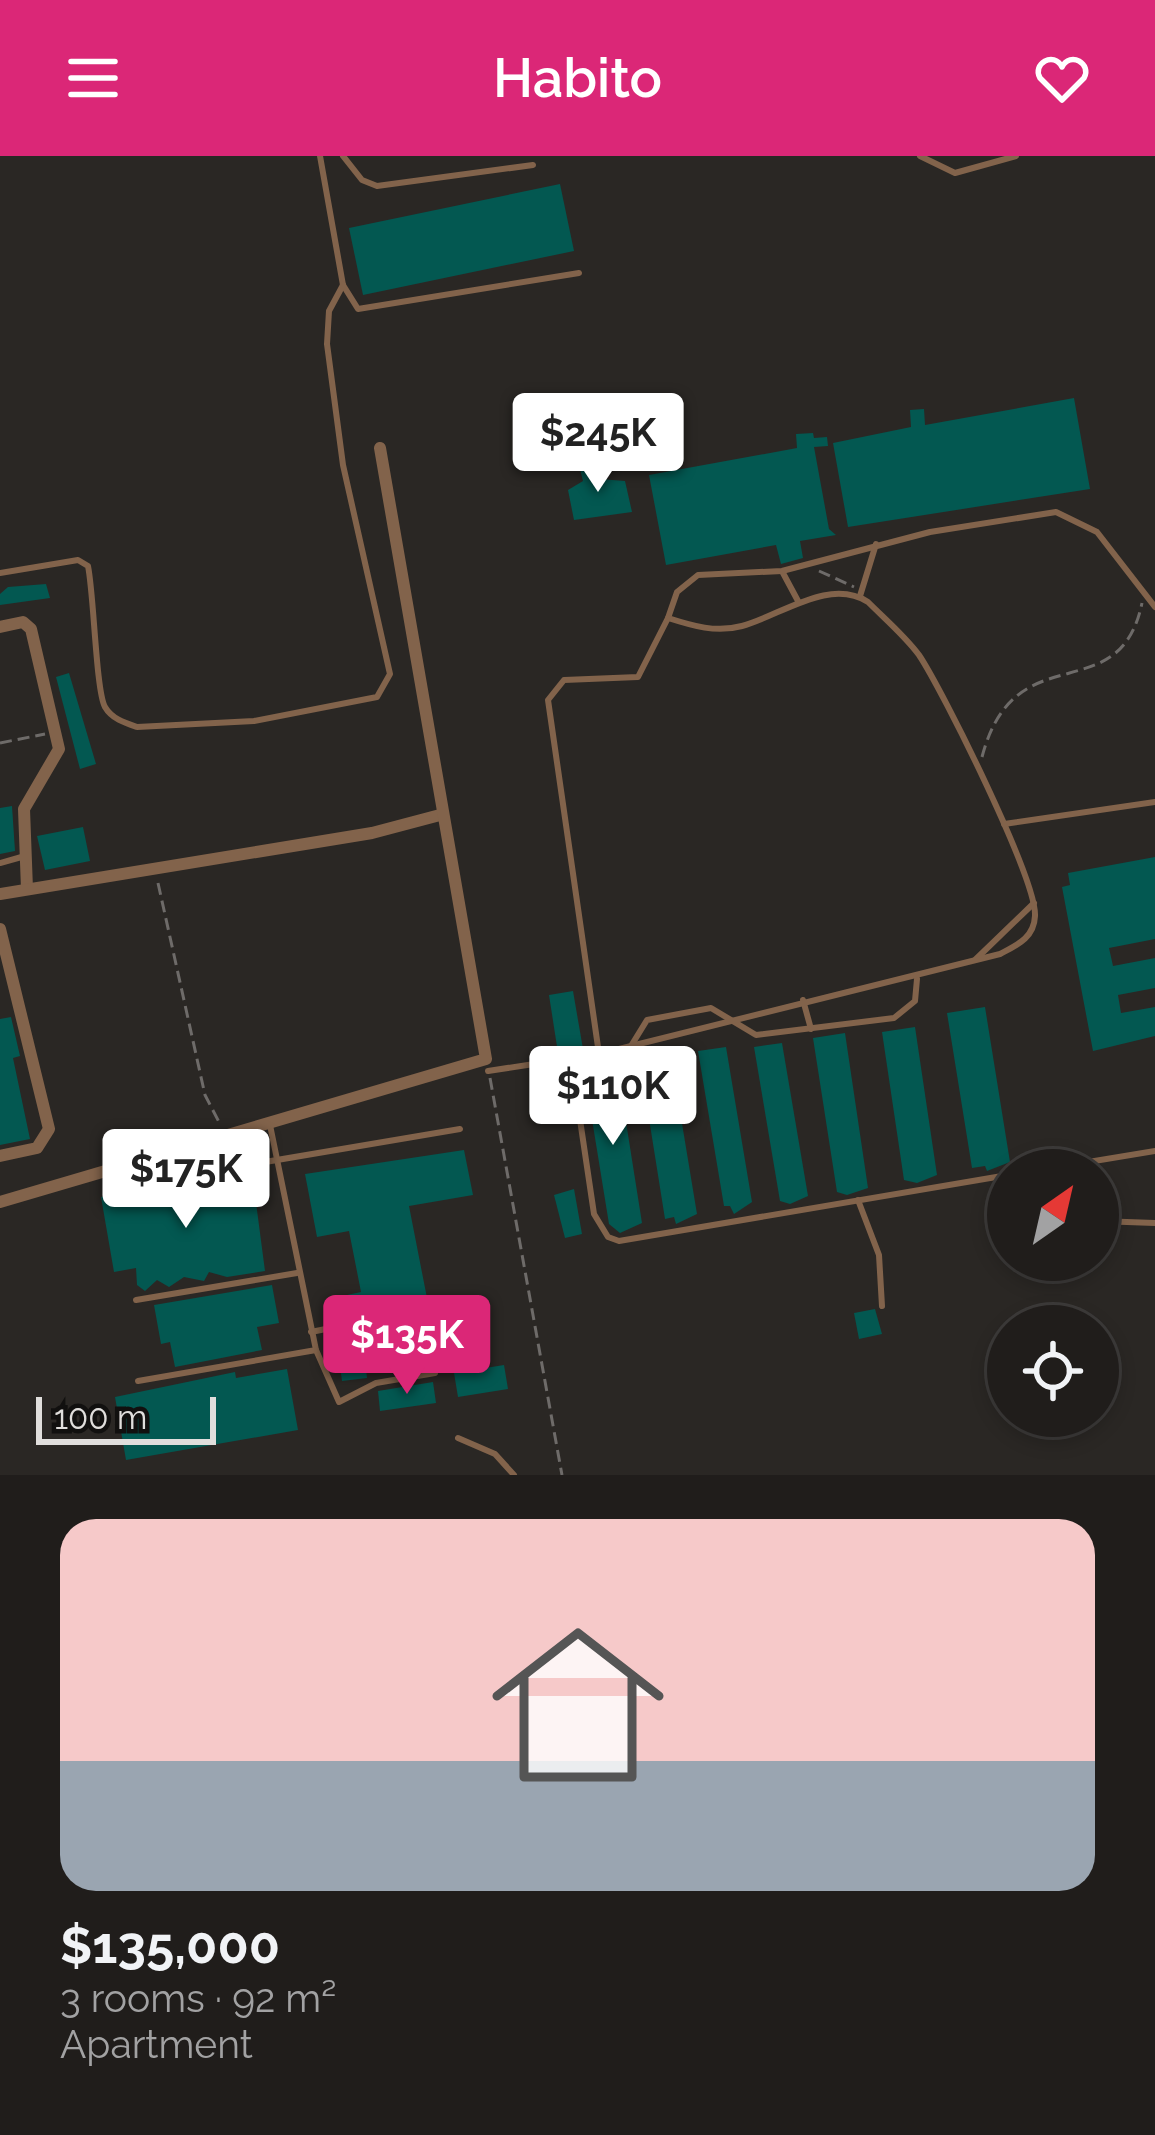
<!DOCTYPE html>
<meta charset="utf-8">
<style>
body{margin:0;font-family:Raleway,sans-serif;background:#2d2a28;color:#f1f3f6;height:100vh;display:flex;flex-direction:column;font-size:45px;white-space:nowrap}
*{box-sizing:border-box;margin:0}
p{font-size:39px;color:#a2a2a3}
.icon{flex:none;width:66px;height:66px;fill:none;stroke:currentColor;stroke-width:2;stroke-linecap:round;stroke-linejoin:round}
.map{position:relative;height:1319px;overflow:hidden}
.drawer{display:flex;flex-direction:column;background:#201d1b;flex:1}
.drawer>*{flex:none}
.needle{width:78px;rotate:34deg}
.buttons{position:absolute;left:987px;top:993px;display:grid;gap:24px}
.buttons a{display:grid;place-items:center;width:132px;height:132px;border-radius:50%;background:#201d1b;box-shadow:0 6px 18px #0003,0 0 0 3px #3d3b3a;font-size:60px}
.scale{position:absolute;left:36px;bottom:30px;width:180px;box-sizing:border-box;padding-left:12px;border:6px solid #e0dedc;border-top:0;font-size:33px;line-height:42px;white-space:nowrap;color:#e0dedc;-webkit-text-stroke:9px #11100f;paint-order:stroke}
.price{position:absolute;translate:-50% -102px;padding:0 27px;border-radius:12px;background:#fff;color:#222;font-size:39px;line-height:78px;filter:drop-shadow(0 3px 6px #0008)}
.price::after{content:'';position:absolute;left:50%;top:72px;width:36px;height:27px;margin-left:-18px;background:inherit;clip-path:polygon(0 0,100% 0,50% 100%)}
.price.active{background:#db2777;color:#fff}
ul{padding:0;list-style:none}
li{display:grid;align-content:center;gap:24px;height:636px;padding:0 60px}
li span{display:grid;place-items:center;height:372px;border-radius:36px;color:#555}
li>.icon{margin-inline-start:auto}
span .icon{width:216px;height:216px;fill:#fffc;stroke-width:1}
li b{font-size:51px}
header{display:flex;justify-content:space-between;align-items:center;height:156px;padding:0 60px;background:#db2777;color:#fff;font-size:54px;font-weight:600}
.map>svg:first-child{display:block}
.building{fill:#035851}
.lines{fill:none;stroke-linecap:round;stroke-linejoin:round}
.path{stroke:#6e6b69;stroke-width:3;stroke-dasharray:12 6;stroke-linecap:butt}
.lane{stroke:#82634b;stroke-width:6}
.street{stroke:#82634b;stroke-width:12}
</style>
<header><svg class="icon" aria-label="menu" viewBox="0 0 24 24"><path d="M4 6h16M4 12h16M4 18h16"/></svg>Habito<svg class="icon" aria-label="heart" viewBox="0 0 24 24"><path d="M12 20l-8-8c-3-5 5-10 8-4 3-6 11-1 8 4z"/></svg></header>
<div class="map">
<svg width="1155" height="1319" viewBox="0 0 1155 1319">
<rect width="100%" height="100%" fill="#2a2724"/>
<g class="building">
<polygon points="560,28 574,95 363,139 349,72"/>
<polygon points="1074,242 1090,333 848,371 833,287 911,271 910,254 924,253 925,269"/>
<polygon points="813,277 814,282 827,281 828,290 814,291 829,373 836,379 800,385 803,402 781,408 776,389 666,409 649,319 797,292 796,278"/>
<polygon points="597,305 600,323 625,325 632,356 574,364 568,334 583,325 579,309"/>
<polygon points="46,428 50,442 0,449 0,438 8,431"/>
<polygon points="69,517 96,608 80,613 56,521"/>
<polygon points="12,650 15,695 0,698 0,652"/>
<polygon points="83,671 90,705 45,714 37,680"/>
<polygon points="1155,701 1155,783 1109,792 1113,810 1155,802 1155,832 1118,839 1121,857 1155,851 1155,880 1093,895 1062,731 1070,729 1068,717"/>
<polygon points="573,835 583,893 558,897 549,839"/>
<polygon points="985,851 1010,1006 987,1015 985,1010 972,1012 947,857"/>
<polygon points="11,861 20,900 13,902 30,983 0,989 0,863"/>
<polygon points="915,871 937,1019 917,1027 904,1024 882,876"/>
<polygon points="845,877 868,1032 847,1039 837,1036 813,882"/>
<polygon points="782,887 808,1040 790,1048 780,1045 754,891"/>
<polygon points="726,891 752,1046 734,1058 730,1050 724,1050 698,895"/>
<polygon points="671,901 697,1058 676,1068 674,1061 665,1063 640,906"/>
<polygon points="617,909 642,1067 620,1077 609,1068 584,914"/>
<polygon points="464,994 473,1039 409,1050 427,1142 336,1156 333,1142 361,1136 349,1075 317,1081 305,1018"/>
<polygon points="252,1016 265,1115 227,1121 209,1116 204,1125 184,1121 169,1131 157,1124 145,1135 137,1129 136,1112 114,1116 101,1041"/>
<polygon points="574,1033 582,1078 565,1082 554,1039"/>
<polygon points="272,1129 279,1167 257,1171 262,1194 175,1211 170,1186 161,1188 154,1149"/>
<polygon points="875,1153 882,1178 859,1183 854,1157"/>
<polygon points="427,1162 433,1204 366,1213 367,1222 342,1225 336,1180 361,1176 362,1185 394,1181 392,1166"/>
<polygon points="504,1209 508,1233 458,1241 454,1217"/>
<polygon points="287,1213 298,1274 126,1304 115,1241 235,1216 236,1222"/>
<polygon points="433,1226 436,1247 380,1255 378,1235"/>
</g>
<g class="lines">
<g class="path">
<polyline points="819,415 854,431"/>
<polyline points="0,587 45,578"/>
<path d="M982,601c33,-126 137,-44 160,-154"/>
<polyline points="158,727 205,939 219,966"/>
<polyline points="490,922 562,1319"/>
</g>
<g class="lane">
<polyline points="320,0 343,129 358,153 579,117"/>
<polyline points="343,0 362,24 377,30 533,9"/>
<polyline points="920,0 955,17 1016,0"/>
<path d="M0,417l78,-13 10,6c6,29 8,125 17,141 7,12 20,16 32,20l117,-6 123,-24 13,-23 -47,-209 -16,-121 2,-33 14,-26"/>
<polyline points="783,417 798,445"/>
<polyline points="860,440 876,388"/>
<polyline points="1004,668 1155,646"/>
<polyline points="0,707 25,700"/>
<polyline points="976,803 1034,747"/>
<polyline points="803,844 811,873"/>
<polyline points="631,890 647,864 711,852 756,879 894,862 915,845 917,823"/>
<path d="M599,898l401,-100c17,-9 34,-16 35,-38 2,-36 -92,-225 -116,-261 -14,-19 -34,-36 -51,-53 -39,-25 -88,14 -126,24 -26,7 -49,0 -74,-8l9,-26 21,-17 84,-4 148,-39 126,-20 41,20 58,75"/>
<polyline points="571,903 594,1058 608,1081 619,1085 1008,1019"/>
<polyline points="488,915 599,898 548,544 564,524 638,521 668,462"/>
<polyline points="1040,1014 1155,995"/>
<polyline points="117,1031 460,973"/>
<polyline points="858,1044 879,1099 882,1150"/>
<polyline points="1098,1065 1155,1067"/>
<polyline points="136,1144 297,1117"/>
<polyline points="311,1176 365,1165"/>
<polyline points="316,1194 339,1246 376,1227 435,1217"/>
<polyline points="138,1225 316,1194 270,969"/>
<polyline points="458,1282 495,1298 514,1319"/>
</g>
<g class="street">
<polyline points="0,471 23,466 31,473 59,593 24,653 27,733"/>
<polyline points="0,738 372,677 440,659"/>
<polyline points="0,773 49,973 37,992 0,1000"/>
<polyline points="0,1046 486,903 380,292"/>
</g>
</g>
</svg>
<div class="buttons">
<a><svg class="needle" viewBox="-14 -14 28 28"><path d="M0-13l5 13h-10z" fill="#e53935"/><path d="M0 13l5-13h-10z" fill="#a2a2a3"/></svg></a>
<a><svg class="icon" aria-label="locate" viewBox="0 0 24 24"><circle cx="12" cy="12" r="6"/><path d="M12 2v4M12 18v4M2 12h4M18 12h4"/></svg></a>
</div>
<div class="scale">100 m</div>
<b class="price" style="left:598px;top:339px">$245K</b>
<b class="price" style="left:613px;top:992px">$110K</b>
<b class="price" style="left:186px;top:1075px">$175K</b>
<b class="price active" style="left:407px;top:1241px">$135K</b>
</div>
<section class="drawer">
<ul>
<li><span style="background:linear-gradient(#f6c9c9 65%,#9aa5b1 0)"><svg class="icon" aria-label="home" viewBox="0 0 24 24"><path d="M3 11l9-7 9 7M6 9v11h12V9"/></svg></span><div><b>$135,000</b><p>3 rooms · 92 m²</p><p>Apartment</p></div></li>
</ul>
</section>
